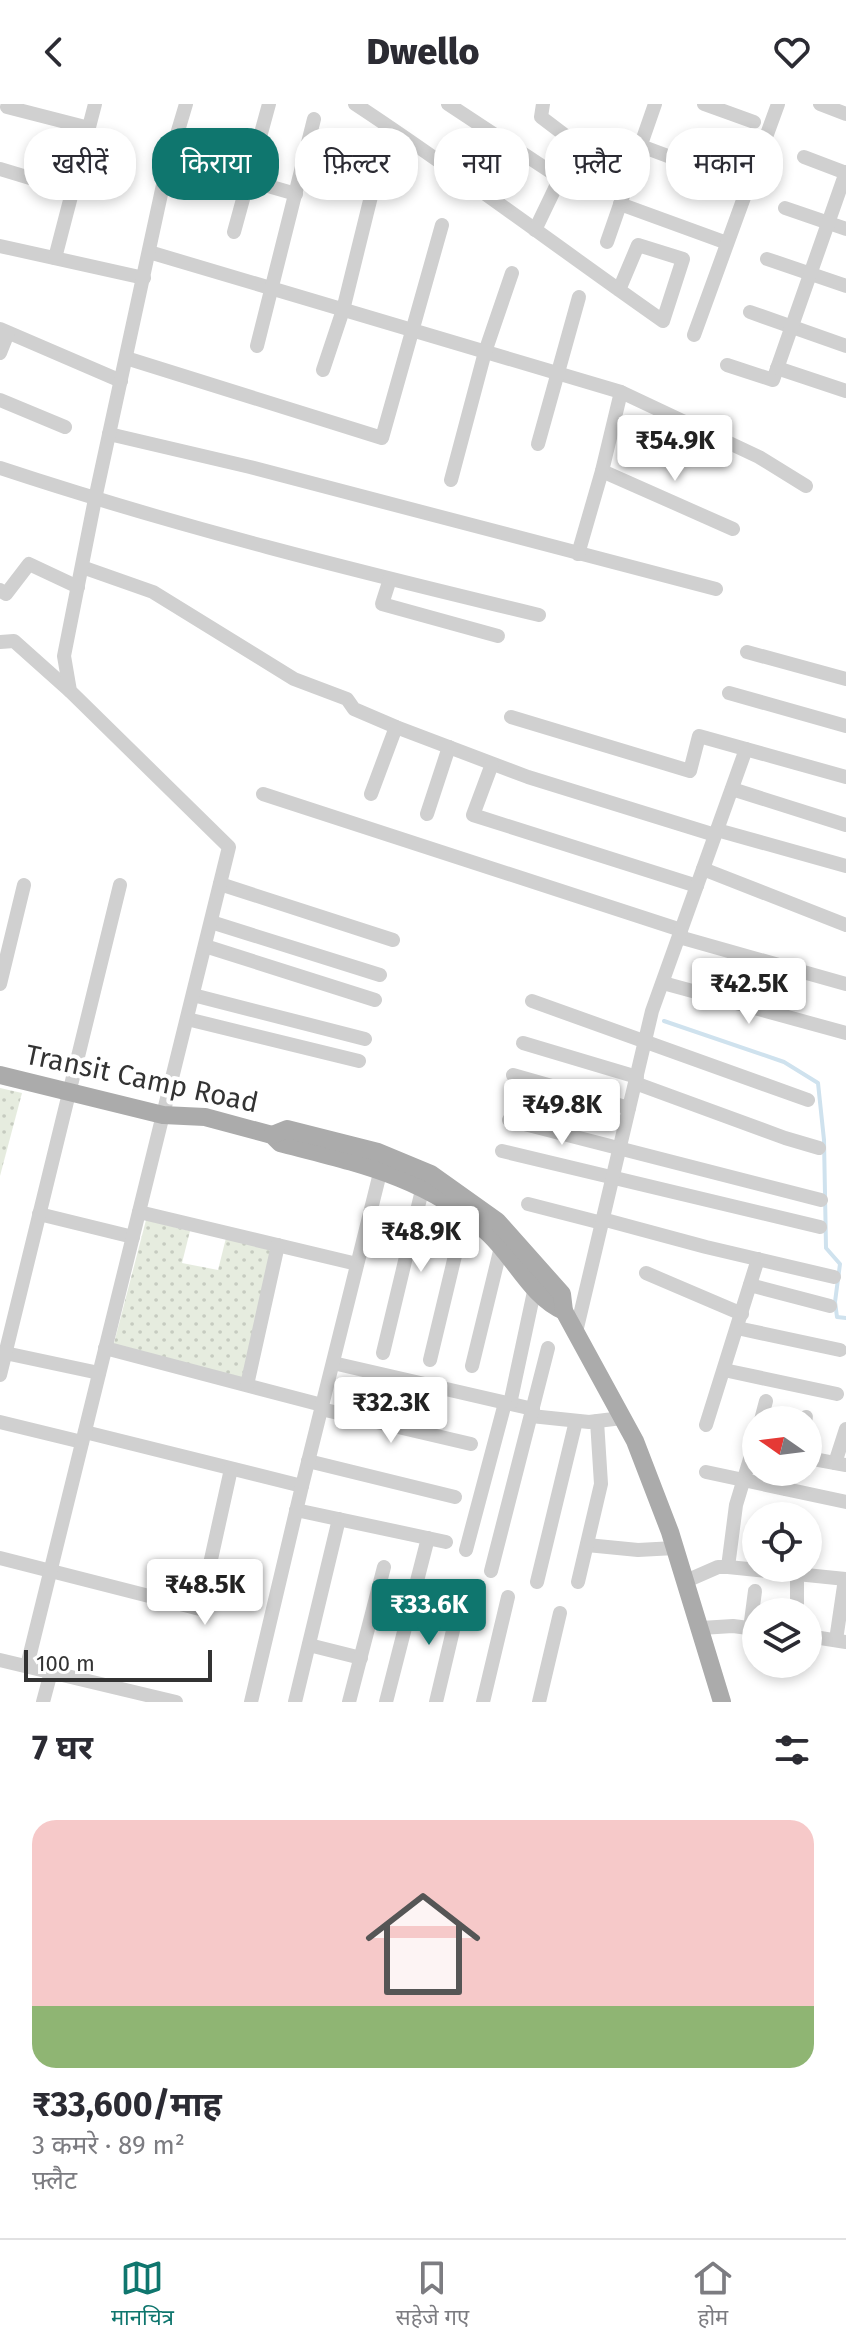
<!DOCTYPE html>
<html lang="hi">
<meta charset="utf-8">
<style>
body{margin:0;font-family:"Fira Sans","Noto Sans Devanagari",sans-serif;background:#f7f7f7;color:#2b2b33;height:100vh;display:flex;flex-direction:column;font-size:30px;white-space:nowrap}
*{box-sizing:border-box;margin:0}
p{font-size:26px;color:#7c7c81}
.icon{flex:none;width:44px;height:44px;fill:none;stroke:currentColor;stroke-width:2;stroke-linecap:round;stroke-linejoin:round}
.map{position:relative;height:1598px;overflow:hidden}
.side{display:flex;flex-direction:column;background:#fff;flex:1}
.side>*{flex:none}
.top-card{position:absolute;left:24px;top:24px;width:798px;height:72px;display:flex;gap:16px}
.needle{width:52px;rotate:284deg}
.buttons{position:absolute;left:742px;top:1302px;display:grid;gap:16px}
.buttons a{display:grid;place-items:center;width:80px;height:80px;border-radius:50%;background:#fff;box-shadow:0 4px 12px #0003;font-size:40px}
.scale{position:absolute;left:24px;bottom:20px;width:188px;box-sizing:border-box;padding-left:8px;border:4px solid #333;border-top:0;font-size:22px;line-height:28px;white-space:nowrap;color:#333;-webkit-text-stroke:6px #fff;paint-order:stroke}
.price{position:absolute;translate:-50% -68px;padding:0 18px;border-radius:8px;background:#fff;color:#222;font-size:26px;line-height:52px;filter:drop-shadow(0 2px 4px #0008)}
.price::after{content:'';position:absolute;left:50%;top:48px;width:24px;height:18px;margin-left:-12px;background:inherit;clip-path:polygon(0 0,100% 0,50% 100%)}
.price.selected{background:#0f766e;color:#fff}
ul{padding:0;list-style:none}
li{display:grid;align-content:center;gap:16px;height:424px;padding:0 32px}
li span{display:grid;place-items:center;height:248px;border-radius:24px;color:#555}
li>.icon{margin-inline-start:auto}
span .icon{width:144px;height:144px;fill:#fffc;stroke-width:1}
li b{font-size:34px}
h2{display:flex;justify-content:space-between;align-items:center;height:96px;padding:0 32px;font-size:34px}
.pill{padding:0 28px;border-radius:32px;background:#fff;box-shadow:0 4px 12px #0003;font-size:28px;line-height:72px}
.pill.selected{background:#0f766e;color:#fff}
header{display:flex;justify-content:space-between;align-items:center;height:104px;padding:0 32px;background:#fff;font-size:36px;font-weight:800}
.menu{display:flex;justify-content:space-around;align-items:center;height:112px;border-top:2px solid #e1e1e2;background:#fff;font-size:22px;color:#7c7c81}
.menu a{display:grid;justify-items:center;gap:4px}
.menu .selected{color:#0f766e}
.map>svg:first-child{display:block}
.park{fill:url(#park-dots)}
.lines{fill:none;stroke-linecap:round;stroke-linejoin:round}
.stream{stroke:#cfe2ee;stroke-width:4}
.minor{stroke:#d0d0d0;stroke-width:14}
.major{stroke:#ababab;stroke-width:18}
.labels{text-anchor:middle;stroke-width:8;stroke-linejoin:round;paint-order:stroke}
.street-label{font-size:28px;fill:#333;stroke:#fff}
</style>
<header><svg class="icon" aria-label="back" viewBox="0 0 24 24"><path d="M15 5l-7 7 7 7"/></svg>Dwello<svg class="icon" aria-label="heart" viewBox="0 0 24 24"><path d="M12 20l-8-8c-3-5 5-10 8-4 3-6 11-1 8 4z"/></svg></header>
<div class="map">
<svg width="846" height="1598" viewBox="0 0 846 1598">
<defs>
<pattern id="park-dots" width="8" height="8" patternUnits="userSpaceOnUse" patternTransform="scale(2)"><rect width="8" height="8" fill="#e6ecdf"/><path d="M2 2h.1M6 6h.1" fill="none" stroke="#c6cbc0" stroke-width="1.8" stroke-linecap="round"/></pattern>
</defs>
<rect width="100%" height="100%" fill="#fff"/>
<g class="park">
<polygon points="0,984 22,989 0,1072"/>
<polygon points="146,1116 190,1127 182,1159 218,1166 226,1134 274,1146 244,1275 113,1243"/>
</g>
<g class="lines">
<polyline class="stream" points="664,917 784,958 818,979 824,1036 826,1144 840,1160 835,1198 837,1213 846,1214"/>
<g class="minor">
<path d="M355,0c105,69 205,145 308,217l20,-62 -45,-14 -19,45"/>
<polyline points="448,0 560,74"/>
<polyline points="704,0 754,18"/>
<polyline points="820,0 846,10"/>
<polyline points="7,3 89,24"/>
<polyline points="641,42 748,82"/>
<polyline points="804,53 846,69"/>
<polyline points="170,54 296,90"/>
<polyline points="0,65 73,87"/>
<polyline points="620,100 727,139"/>
<polyline points="785,104 846,125"/>
<polyline points="535,126 560,74 566,32 541,13 543,0"/>
<polyline points="234,128 269,0"/>
<polyline points="607,138 655,0"/>
<polyline points="0,142 144,174"/>
<polyline points="149,148 621,288 759,353 806,382"/>
<polyline points="55,154 95,0"/>
<polyline points="767,155 846,182"/>
<polyline points="750,208 846,242"/>
<polyline points="0,225 121,277"/>
<polyline points="694,231 778,0"/>
<polyline points="257,242 314,15"/>
<polyline points="0,249 8,229"/>
<polyline points="126,254 382,334 442,121"/>
<polyline points="727,261 773,276 846,68"/>
<polyline points="777,264 846,287"/>
<polyline points="323,266 343,206 379,60"/>
<polyline points="0,296 65,323"/>
<polyline points="109,330 250,363 716,485"/>
<polyline points="538,340 579,193"/>
<path d="M0,364c178,59 356,103 539,147"/>
<polyline points="602,367 733,425"/>
<polyline points="451,376 485,248 512,169"/>
<polyline points="578,450 602,367 621,288"/>
<polyline points="82,463 153,488 294,575 347,595 354,605 396,623 528,673 715,731"/>
<polyline points="390,475 382,500 498,532"/>
<polyline points="0,486 6,490 29,460 78,483"/>
<polyline points="0,538 14,537 70,587"/>
<polyline points="747,548 846,575"/>
<polyline points="729,589 846,622"/>
<polyline points="511,613 690,667 699,632 846,673"/>
<polyline points="492,660 473,711 697,782"/>
<polyline points="732,685 846,721"/>
<polyline points="263,690 681,826"/>
<polyline points="371,690 396,623"/>
<polyline points="427,710 449,643"/>
<polyline points="717,726 846,762"/>
<polyline points="703,765 846,821"/>
<polyline points="220,780 393,836"/>
<polyline points="211,818 380,871"/>
<polyline points="679,833 846,880"/>
<polyline points="205,842 375,896"/>
<polyline points="663,879 846,929"/>
<polyline points="0,880 24,781"/>
<polyline points="193,891 365,935"/>
<polyline points="532,897 808,996"/>
<polyline points="187,915 359,957"/>
<polyline points="523,939 637,973"/>
<polyline points="513,971 629,1004"/>
<polyline points="635,979 785,1034 819,1044"/>
<polyline points="509,1016 821,1096"/>
<polyline points="502,1047 820,1123"/>
<polyline points="528,1100 602,1119"/>
<polyline points="139,1108 357,1160"/>
<polyline points="39,1110 133,1133"/>
<polyline points="602,1115 706,1143 834,1173"/>
<polyline points="646,1169 742,1210"/>
<polyline points="750,1181 830,1202"/>
<polyline points="737,1224 840,1246"/>
<polyline points="576,1228 652,907 746,645"/>
<polyline points="105,1244 322,1301"/>
<polyline points="5,1249 99,1269"/>
<polyline points="383,1249 423,1082"/>
<polyline points="430,1256 465,1110"/>
<polyline points="333,1259 533,1305"/>
<polyline points="472,1262 501,1143"/>
<polyline points="724,1266 837,1290"/>
<polyline points="0,1271 120,781"/>
<polyline points="247,1281 278,1141"/>
<polyline points="510,1300 535,1183"/>
<polyline points="321,1305 471,1340"/>
<polyline points="531,1312 589,1318 622,1314"/>
<polyline points="761,1316 766,1297"/>
<polyline points="805,1316 806,1313"/>
<polyline points="0,1318 82,1338"/>
<polyline points="706,1321 758,1155"/>
<polyline points="85,1328 302,1382"/>
<polyline points="808,1354 846,1361"/>
<polyline points="308,1357 455,1393"/>
<polyline points="835,1359 846,1325"/>
<polyline points="706,1368 846,1398"/>
<polyline points="786,1385 791,1368"/>
<polyline points="296,1406 446,1438"/>
<polyline points="587,1441 638,1446 675,1444"/>
<polyline points="466,1446 505,1299"/>
<polyline points="0,1454 200,1505 231,1365"/>
<polyline points="728,1463 736,1401 756,1335"/>
<polyline points="491,1467 548,1244"/>
<polyline points="686,1477 718,1463 728,1463 846,1475"/>
<polyline points="537,1478 576,1317"/>
<polyline points="578,1478 601,1380 597,1317"/>
<polyline points="797,1508 797,1470"/>
<polyline points="701,1524 733,1522 756,1525"/>
<polyline points="750,1525 755,1487"/>
<polyline points="808,1532 846,1538"/>
<polyline points="836,1536 845,1475"/>
<polyline points="309,1541 361,1554"/>
<polyline points="0,1556 176,1598"/>
<polyline points="27,1562 229,743 70,587 64,552 95,395 166,67 186,0"/>
<polyline points="43,1598 51,1568"/>
<polyline points="251,1598 302,1382 381,1065"/>
<polyline points="295,1598 339,1415"/>
<polyline points="349,1598 384,1463"/>
<polyline points="386,1598 428,1434"/>
<polyline points="436,1598 460,1497"/>
<polyline points="483,1598 508,1493"/>
<polyline points="539,1598 560,1509"/>
</g>
<g class="major">
<path d="M0,971l163,40 42,2 67,18 8,8c77,20 147,34 207,89 27,24 44,65 77,79"/>
<polyline points="272,1031 287,1025 378,1048 431,1070 497,1117 562,1190 564,1207 635,1337 670,1428 722,1598"/>
</g>
</g>
<g class="labels">
<g class="street-label">
<text transform="translate(142 974) rotate(12)" y="10">Transit Camp Road</text>
</g>
</g>
</svg>
<div class="buttons">
<a><svg class="needle" viewBox="-14 -14 28 28"><path d="M0-13l5 13h-10z" fill="#e53935"/><path d="M0 13l5-13h-10z" fill="#7c7c81"/></svg></a>
<a><svg class="icon" aria-label="locate" viewBox="0 0 24 24"><circle cx="12" cy="12" r="6"/><path d="M12 2v4M12 18v4M2 12h4M18 12h4"/></svg></a>
<a><svg class="icon" aria-label="layers" viewBox="0 0 24 24"><path d="M12 4l9 5-9 5-9-5zM3 14l9 5 9-5"/></svg></a>
</div>
<div class="scale">100 m</div>
<b class="price" style="left:675px;top:379px">₹54.9K</b>
<b class="price" style="left:749px;top:922px">₹42.5K</b>
<b class="price" style="left:562px;top:1043px">₹49.8K</b>
<b class="price" style="left:421px;top:1170px">₹48.9K</b>
<b class="price" style="left:391px;top:1341px">₹32.3K</b>
<b class="price" style="left:205px;top:1523px">₹48.5K</b>
<b class="price selected" style="left:429px;top:1543px">₹33.6K</b>
<div class="top-card">
<a class="pill">खरीदें</a>
<a class="pill selected">किराया</a>
<a class="pill">फ़िल्टर</a>
<a class="pill">नया</a>
<a class="pill">फ़्लैट</a>
<a class="pill">मकान</a>
</div>
</div>
<section class="side">
<h2>7 घर<svg class="icon" aria-label="filters" viewBox="0 0 24 24"><path d="M4 7h16M4 17h16"/><circle cx="9" cy="7" r="2"/><circle cx="15" cy="17" r="2"/></svg></h2>
<ul>
<li><span style="background:linear-gradient(#f6c9c9 75%,#8fb573 0)"><svg class="icon" aria-label="home" viewBox="0 0 24 24"><path d="M3 11l9-7 9 7M6 9v11h12V9"/></svg></span><div><b>₹33,600/माह</b><p>3 कमरे · 89 m²</p><p>फ़्लैट</p></div></li>
</ul>
</section>
<nav class="menu">
<a class="selected"><svg class="icon" aria-label="map" viewBox="0 0 24 24"><path d="M3 6l6-2 6 2 6-2v14l-6 2-6-2-6 2zM9 4v14M15 6v14"/></svg>मानचित्र</a>
<a><svg class="icon" aria-label="saved" viewBox="0 0 24 24"><path d="M7 4h10v16l-5-4-5 4z"/></svg>सहेजे गए</a>
<a><svg class="icon" aria-label="home" viewBox="0 0 24 24"><path d="M3 11l9-7 9 7M6 9v11h12V9"/></svg>होम</a>
</nav>
